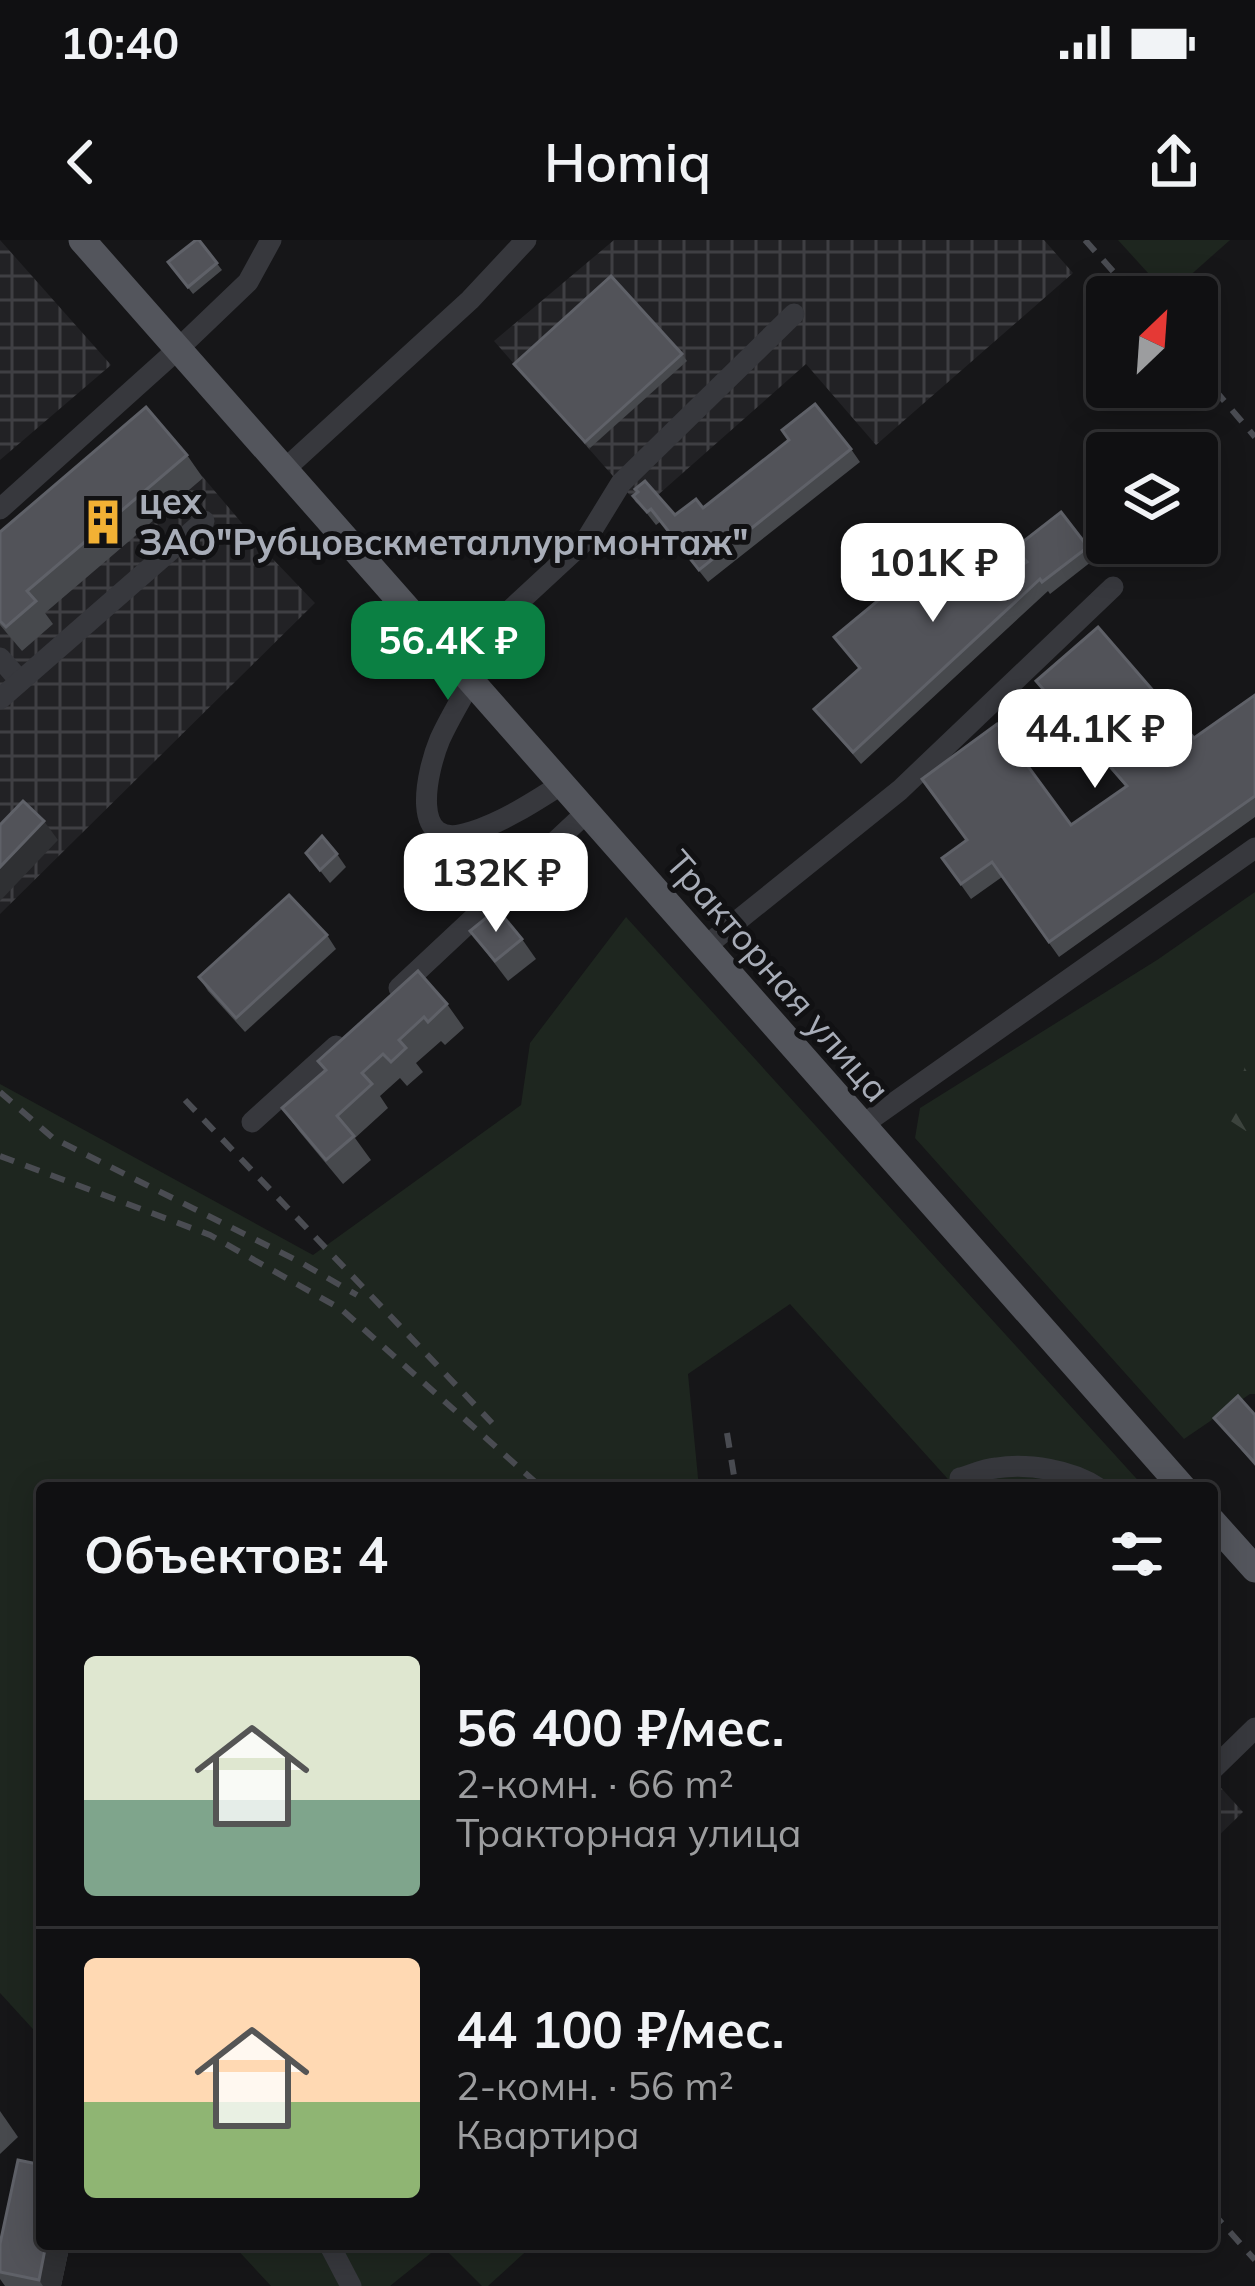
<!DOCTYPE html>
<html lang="ru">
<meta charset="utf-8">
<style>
body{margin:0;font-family:Mulish,sans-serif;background:#1e1e20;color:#f1f3f6;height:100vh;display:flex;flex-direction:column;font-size:45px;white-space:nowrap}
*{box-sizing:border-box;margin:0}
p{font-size:39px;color:#9c9d9f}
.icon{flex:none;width:66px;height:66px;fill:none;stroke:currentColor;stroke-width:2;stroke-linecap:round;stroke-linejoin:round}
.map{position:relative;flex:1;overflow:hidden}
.drawer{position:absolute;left:36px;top:1242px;width:1182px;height:768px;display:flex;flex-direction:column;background:#101012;border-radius:12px;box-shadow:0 6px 30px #0003,0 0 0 3px #303032}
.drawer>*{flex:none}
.needle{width:78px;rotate:25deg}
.buttons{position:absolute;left:1086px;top:36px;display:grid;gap:24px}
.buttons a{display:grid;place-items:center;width:132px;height:132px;border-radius:12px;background:#101012;box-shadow:0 6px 30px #0003,0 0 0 3px #303032;font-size:60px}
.price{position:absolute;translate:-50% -102px;padding:0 27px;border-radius:24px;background:#fff;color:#222;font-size:39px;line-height:78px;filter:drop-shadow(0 3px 6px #0008)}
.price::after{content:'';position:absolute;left:50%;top:72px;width:36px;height:27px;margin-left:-18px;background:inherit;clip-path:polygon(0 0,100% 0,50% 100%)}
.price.on{background:#0b8043;color:#fff}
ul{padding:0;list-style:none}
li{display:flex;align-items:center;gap:36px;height:300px;padding:0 48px}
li+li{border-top:3px solid #303032}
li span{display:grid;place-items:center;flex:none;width:336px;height:240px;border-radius:12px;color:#555}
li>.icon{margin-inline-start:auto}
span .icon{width:144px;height:144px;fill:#fffc;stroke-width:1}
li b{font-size:51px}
h2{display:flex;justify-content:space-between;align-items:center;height:144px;padding:0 48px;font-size:51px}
.status{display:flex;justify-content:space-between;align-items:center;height:84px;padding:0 60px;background:#101012;direction:ltr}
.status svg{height:33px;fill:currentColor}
header{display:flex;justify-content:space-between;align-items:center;height:156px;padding:0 48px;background:#101012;font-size:54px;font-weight:600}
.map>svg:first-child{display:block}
.industrial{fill:url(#industrial-grid)}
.grass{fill:#1e261f}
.forest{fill:url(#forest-firs)}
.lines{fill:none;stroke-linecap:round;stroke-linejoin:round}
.minor{stroke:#37383d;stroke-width:21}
.major{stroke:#53555c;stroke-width:27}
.rail{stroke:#4a4c52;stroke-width:6;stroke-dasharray:15 12;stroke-linecap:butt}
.wall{fill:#47494d}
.shaded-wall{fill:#2f3033}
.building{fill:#525359;stroke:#5f6168;stroke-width:3}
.labels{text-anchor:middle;stroke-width:10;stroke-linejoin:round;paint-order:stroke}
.poi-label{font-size:36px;font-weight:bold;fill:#a8adb8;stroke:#111113;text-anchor:start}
.street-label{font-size:36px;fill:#a8adb8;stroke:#111113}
</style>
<div class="status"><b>10:40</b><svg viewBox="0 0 49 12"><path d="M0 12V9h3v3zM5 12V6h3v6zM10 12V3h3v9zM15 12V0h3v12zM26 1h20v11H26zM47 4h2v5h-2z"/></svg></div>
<header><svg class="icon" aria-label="back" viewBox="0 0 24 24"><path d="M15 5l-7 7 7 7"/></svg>Homiq<svg class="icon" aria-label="share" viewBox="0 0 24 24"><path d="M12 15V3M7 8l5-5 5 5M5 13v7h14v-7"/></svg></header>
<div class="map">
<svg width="1255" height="2046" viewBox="0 0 1255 2046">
<defs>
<pattern id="industrial-grid" width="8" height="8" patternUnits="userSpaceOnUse" patternTransform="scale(3)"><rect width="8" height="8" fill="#222225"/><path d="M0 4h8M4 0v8" fill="none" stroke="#3f3f43"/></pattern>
<pattern id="forest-firs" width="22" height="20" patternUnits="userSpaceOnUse" patternTransform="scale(3)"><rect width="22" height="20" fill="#1e261f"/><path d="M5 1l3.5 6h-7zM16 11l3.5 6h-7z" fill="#3c433d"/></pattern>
</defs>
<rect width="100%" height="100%" fill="#161618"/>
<g class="industrial">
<polygon points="0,0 111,125 0,220"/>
<polygon points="614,0 1044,0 1073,33 876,205 806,124 642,269 494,101"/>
<polygon points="153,178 268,314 315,363 0,674 0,313"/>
<polygon points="1212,1538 1243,1572 1212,1602"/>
</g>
<g class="grass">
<polygon points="1118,0 1230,0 1168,55"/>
<polygon points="1255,652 1255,1154 1250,1154 1184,1199 915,898 920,868 1157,720"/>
<polygon points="626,677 1145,1248 956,1248 790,1064 688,1134 699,1248 42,1248 42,1799 0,1753 0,844 313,1015 521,865 530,803"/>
<polygon points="232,2004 534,2004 488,2046 482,2046 441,2005 390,2046 271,2046"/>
</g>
<polygon class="forest" points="1255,814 1255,897 1226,878 1249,816"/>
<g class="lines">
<g class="minor">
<polyline points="285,229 470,60 526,0"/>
<polyline points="0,269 178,109 248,42 271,0"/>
<polyline points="0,418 20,441"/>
<polyline points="454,422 586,300 621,243 794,74"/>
<path d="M471,441c-10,19 -22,38 -31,58 -13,31 -33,115 31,93 32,-10 63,-30 91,-48"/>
<polyline points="0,459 204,281"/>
<polyline points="706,706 900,550 1113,347"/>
<polyline points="399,748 587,572"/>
<polyline points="252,882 336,806"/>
<polyline points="861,886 1255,608"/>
<path d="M960,1238c11,-3 24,-9 36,-10 32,-5 76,2 102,20"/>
<polyline points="1212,1530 1255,1488"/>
<polyline points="329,2004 351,2046"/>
</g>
<g class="major">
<polyline points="82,0 1183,1248"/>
<polyline points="1212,1281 1255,1329"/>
</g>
<g class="rail">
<polyline points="1085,0 1136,57"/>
<polyline points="1197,129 1255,197"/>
<polyline points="0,852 53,898 300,1022 357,1055"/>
<polyline points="185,860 492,1183"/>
<polyline points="0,916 210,995 341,1069 542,1248"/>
<polyline points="727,1193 736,1248"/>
<polyline points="1212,1972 1255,2020"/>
</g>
</g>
<g class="wall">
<polygon points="199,0 222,30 193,54 168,22"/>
<polygon points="682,114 687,121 590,208 514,124"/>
<polygon points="851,209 860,222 708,342 660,282 656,285 633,256 675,275 703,268"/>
<polygon points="187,215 203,238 45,373 53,384 22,411 0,385 0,292"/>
<polygon points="1061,272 1096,318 1050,354 1048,351 861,524 814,469 859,429 834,397 1003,337 1026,323"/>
<polygon points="1036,441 1194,498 1255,455 1255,577 1059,717 1002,637 971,659 942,618 1071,585 1126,547 1046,456"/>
<polygon points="306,613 337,614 346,627 330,643"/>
<polygon points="470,691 522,699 536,719 508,741"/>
<polygon points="327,695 336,709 245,792 208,751 199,737"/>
<polygon points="447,764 464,788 445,805 441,801 416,823 423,832 407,846 400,838 380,856 388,868 355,898 371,920 343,944 299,891 282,868 325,831 318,821"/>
<polygon points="1255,1175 1255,1226 1214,1178"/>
<polygon points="0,1871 18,1897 0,1914"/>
<polygon points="0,2004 70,2004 61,2046 5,2046 0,2039"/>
</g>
<g class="shaded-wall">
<polygon points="44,581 58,600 0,661 0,627"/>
<polygon points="46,2004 70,2004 61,2046 43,2046 39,2040"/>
</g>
<g class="building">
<polygon points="196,0 199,0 217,23 188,47 168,22"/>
<polygon points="611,36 682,114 585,202 514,124"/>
<polygon points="815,164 851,209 699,330 651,269 647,272 633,256 638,252 635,249 645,241 675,275 696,259 703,268 789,200 782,190"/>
<polygon points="146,167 187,215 27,351 36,361 6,387 0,381 0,292"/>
<polygon points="1061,272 1088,307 1042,342 1040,339 853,512 814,469 860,428 834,397 963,290 1003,337 1027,322 1015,308"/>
<polygon points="1098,387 1194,498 1255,455 1255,556 1049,702 992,622 961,644 942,618 967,600 922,539 997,484 1071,585 1127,546 1036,441"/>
<polygon points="23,561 44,581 0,627 0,585"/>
<polygon points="322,596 337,614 320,630 306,613"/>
<polygon points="289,655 327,695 236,778 199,737"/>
<polygon points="497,669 522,699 495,721 470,691"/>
<polygon points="418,731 447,764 428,782 424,777 399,800 406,808 391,822 383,814 362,833 372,844 337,876 354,896 326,920 282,868 326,830 318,821"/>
<polygon points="1238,1156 1255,1175 1255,1223 1214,1178"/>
<polygon points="18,1920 42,1925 42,2004 46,2004 39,2040 0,2032 0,2004"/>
</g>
<defs>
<g id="building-bare" transform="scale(3.6)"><path d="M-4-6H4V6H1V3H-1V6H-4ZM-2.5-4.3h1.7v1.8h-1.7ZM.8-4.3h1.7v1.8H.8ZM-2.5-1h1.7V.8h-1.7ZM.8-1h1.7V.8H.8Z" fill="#f2b134" stroke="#111113" stroke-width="2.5" paint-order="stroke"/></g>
</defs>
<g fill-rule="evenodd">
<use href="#building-bare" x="103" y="282"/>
</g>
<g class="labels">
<g class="poi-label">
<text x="139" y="274">цех<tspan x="139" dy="41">ЗАО"Рубцовскметаллургмонтаж"</tspan></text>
</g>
<g class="street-label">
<text transform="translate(778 736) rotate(49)" y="13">Тракторная улица</text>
</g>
</g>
</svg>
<div class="buttons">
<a><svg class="needle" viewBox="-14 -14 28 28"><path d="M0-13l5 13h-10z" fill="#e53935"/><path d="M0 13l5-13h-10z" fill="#9c9d9f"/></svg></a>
<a><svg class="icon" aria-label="layers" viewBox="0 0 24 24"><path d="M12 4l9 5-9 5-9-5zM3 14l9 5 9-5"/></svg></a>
</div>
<b class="price" style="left:933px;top:385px">101K ₽</b>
<b class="price on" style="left:448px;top:463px">56.4K ₽</b>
<b class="price" style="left:1095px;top:551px">44.1K ₽</b>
<b class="price" style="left:496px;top:695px">132K ₽</b>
<section class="drawer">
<h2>Объектов: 4<svg class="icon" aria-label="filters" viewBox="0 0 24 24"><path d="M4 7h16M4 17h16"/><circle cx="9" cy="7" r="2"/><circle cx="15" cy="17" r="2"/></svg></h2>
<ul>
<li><span style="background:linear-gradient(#dfe7d0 60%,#7fa58c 0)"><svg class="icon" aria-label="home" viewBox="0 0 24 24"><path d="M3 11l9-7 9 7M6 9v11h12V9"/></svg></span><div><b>56 400 ₽/мес.</b><p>2-комн. · 66 m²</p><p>Тракторная улица</p></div></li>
<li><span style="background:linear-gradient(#ffd9b3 60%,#8fb573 0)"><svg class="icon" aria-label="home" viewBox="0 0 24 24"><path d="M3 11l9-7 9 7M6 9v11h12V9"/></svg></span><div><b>44 100 ₽/мес.</b><p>2-комн. · 56 m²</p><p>Квартира</p></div></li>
</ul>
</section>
</div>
